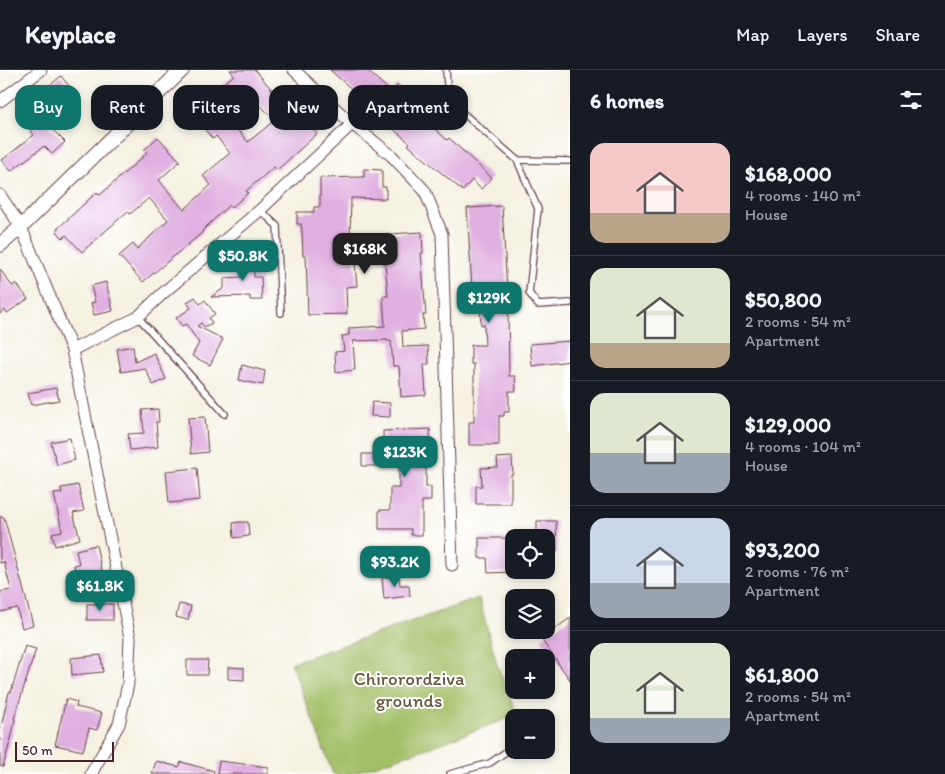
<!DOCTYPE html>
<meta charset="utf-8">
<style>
body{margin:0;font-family:Itim,sans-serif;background:#242831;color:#f1f3f6;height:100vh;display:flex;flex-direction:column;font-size:19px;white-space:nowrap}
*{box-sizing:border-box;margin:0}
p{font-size:16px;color:#9ea1a6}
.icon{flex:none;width:28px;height:28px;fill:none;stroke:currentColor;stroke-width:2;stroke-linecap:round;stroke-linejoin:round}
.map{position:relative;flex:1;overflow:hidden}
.side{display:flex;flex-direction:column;background:#171b24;width:375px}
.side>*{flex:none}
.top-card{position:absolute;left:15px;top:15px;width:475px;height:45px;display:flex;gap:10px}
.fabs{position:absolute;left:505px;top:459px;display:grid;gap:10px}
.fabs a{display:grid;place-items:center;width:50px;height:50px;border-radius:10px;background:#171b24;box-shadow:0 2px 8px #0003;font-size:25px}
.scale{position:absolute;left:15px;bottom:12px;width:99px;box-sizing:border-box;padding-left:5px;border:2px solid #4a1f2b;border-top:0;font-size:14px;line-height:18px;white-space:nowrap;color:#4a1f2b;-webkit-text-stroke:4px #fff;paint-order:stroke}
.price{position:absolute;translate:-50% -42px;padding:0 11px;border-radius:10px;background:#0f766e;color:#fff;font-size:16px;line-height:32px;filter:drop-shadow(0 1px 2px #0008)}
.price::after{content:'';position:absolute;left:50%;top:30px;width:15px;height:11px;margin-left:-8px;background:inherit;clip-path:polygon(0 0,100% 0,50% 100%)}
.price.current{background:#222;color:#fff}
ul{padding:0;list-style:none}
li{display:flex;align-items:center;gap:15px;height:125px;padding:0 20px}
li+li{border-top:1px solid #363941}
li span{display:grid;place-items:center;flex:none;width:140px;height:100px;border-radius:15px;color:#555}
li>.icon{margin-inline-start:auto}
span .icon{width:60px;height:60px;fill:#fffc;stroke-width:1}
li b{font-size:21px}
h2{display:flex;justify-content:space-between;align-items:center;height:60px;padding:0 20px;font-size:21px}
.tag{padding:0 18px;border-radius:15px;background:#171b24;box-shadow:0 2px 8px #0003;font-size:18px;line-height:45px}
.tag.current{background:#0f766e;color:#fff}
header{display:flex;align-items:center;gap:30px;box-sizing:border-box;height:70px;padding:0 25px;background:#171b24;border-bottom:1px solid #363941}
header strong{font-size:24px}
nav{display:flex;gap:28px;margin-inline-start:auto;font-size:18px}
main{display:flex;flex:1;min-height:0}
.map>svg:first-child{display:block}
.green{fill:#a3bf66;stroke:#766f48}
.building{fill:#e0b0e1;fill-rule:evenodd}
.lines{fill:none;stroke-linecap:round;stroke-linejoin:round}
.service-casing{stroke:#643f46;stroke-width:8}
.minor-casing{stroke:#643f46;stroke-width:13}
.tertiary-casing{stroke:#643f46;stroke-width:16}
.service{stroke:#fff;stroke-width:5.5}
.minor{stroke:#fff;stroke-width:11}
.tertiary{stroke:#fff;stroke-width:14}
.labels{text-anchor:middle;stroke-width:4;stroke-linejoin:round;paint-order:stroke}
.park-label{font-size:19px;fill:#695740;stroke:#fff}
</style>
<header>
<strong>Keyplace</strong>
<nav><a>Map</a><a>Layers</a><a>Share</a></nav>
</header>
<main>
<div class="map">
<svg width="570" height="704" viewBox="0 0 570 704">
<rect width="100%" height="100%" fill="#fff"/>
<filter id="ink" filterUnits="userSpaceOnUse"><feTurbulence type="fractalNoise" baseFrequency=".02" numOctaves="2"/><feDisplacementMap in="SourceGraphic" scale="10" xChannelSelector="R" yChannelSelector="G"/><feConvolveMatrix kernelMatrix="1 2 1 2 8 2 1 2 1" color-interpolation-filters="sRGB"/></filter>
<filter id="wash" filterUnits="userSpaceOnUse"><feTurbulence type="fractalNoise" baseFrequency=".0096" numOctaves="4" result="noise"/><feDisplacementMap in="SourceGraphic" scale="20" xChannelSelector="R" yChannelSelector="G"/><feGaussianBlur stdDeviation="1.12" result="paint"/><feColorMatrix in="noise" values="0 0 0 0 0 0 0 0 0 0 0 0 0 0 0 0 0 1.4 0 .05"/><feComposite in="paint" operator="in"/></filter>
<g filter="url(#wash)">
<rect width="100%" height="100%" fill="#f5f2e2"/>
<polygon class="green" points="479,528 497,594 517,645 428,678 350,704 333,704 291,593"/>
<g id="blocks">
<g class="building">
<path d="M230,0h25l24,28 3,-3 35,39 -40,36 -3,-3 -28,24 2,2 -17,15 -2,-3 -27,26 1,1 -60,50 -24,-26 14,-12 4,5 31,-29 -19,-22 -19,16 -2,-3 -46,41 -16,-17 -3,3 -7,-8 41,-38 3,3 47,-42 -3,-3 14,-13 22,24 -21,19 25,30 27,-25 -8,-9 27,-23 -14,-17 -3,3 -25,-28 46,-36zM258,33l17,17 -27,22 -16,-18z"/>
<polygon points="330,0 367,0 391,22 397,15 408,25 405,29 424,45 422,47 447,70 449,68 492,108 481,119 472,110 463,121 408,75 410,73 392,58 394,56 370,34 366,38 353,26 356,23"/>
<polygon points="61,6 69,16 45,36 37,26"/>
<polygon points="42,49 65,72 52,84 44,76 11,101 2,90 34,65 30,61"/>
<polygon points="364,99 382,100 382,117 386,117 386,129 351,128 350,165 373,165 422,162 423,183 421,183 426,245 423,245 424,259 402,261 403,277 428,276 429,294 424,294 426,325 401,327 399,296 393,296 391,271 387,271 387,270 353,271 355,300 336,302 335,282 344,281 342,266 349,265 349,258 385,256 383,226 388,226 384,183 354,183 357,216 346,217 347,244 308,245 306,186 303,186 302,161 301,154 297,154 297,142 314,142 314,137 320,137 320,108 364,107"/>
<polygon points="502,136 508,237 509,306 515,306 516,321 509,321 509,342 504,342 504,346 499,346 499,375 469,375 469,352 474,352 474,294 471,294 471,275 485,275 484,254 481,255 480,238 472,238 470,219 472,219 467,138"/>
<polygon points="242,184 253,184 254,207 261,207 262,230 250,230 250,226 211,227 224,218 224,208 242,207"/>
<polygon points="0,199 12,216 16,213 28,229 7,243 5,240 0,244"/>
<polygon points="106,212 113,241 94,245 91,233 95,232 91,216"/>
<polygon points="195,227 200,234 205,230 215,244 209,248 212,253 204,257 201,253 197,256 223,269 210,295 192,286 199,273 186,254 182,256 176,248 191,238 187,232"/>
<polygon points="570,271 570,291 532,296 530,274"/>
<polygon points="133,276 135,292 154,283 166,309 153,315 145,298 121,302 117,279"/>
<polygon points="242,295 265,301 263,315 239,310"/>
<polygon points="56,318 59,330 31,335 28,323"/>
<polygon points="372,332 390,333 390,347 371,346"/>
<polygon points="158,339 159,352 156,352 158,377 130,380 128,364 144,363 142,340"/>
<polygon points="205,347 208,382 191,384 188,348"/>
<polygon points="430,359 431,380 426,380 426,417 431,417 431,431 422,431 422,465 411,465 411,459 379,459 379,440 390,440 390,418 399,418 399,396 362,396 362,384 384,384 383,361"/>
<polygon points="70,368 75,390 57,395 51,372"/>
<polygon points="512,387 513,404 511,404 511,434 476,434 476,416 482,416 481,398 498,397 497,388"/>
<polygon points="197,398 200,430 169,433 166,401"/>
<polygon points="78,415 84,441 73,443 80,469 55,476 52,463 62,461 54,424 62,423 61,418"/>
<polygon points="0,447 4,447 33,555 22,558 17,538 0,542 0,522 11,520 4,492 0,493"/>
<polygon points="537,451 556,451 557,482 546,482 546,468 537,468"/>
<polygon points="240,452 248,452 249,466 234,468 233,453"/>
<polygon points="479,468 513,468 513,502 488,503 487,488 479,488"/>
<polygon points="96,475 103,506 78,512 74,495 79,494 76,480"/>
<polygon points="399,506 400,515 409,515 410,526 384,529 382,508"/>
<rect x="87" y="534" width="26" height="16"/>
<polygon points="179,534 191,536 188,550 176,547"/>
<polygon points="570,548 570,610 541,569"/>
<polygon points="25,576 36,579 14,649 15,649 12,665 3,697 0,696 0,661 9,622 11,622"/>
<polygon points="101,585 103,602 72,605 71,588"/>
<polygon points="187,590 208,590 207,605 187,605"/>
<polygon points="228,597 244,598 244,610 228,609"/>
<polygon points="66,629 77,632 76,637 102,643 97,660 89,658 83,681 55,675"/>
<polygon points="156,691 179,697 181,692 214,701 213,704 152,704"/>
<polygon points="219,691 268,697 268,704 217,704"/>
</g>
</g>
</g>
<g filter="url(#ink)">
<use href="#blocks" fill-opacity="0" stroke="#643f46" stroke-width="1"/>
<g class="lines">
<g class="service-casing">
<g id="service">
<polyline points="446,0 448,30 517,90 570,91"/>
<polyline points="517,90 538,139 529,223 538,235 570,233"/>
<polyline points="260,140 277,156 281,243"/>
<polyline points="138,247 225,344"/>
<polyline points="450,704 490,693 514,676"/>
</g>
</g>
<g class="minor-casing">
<g id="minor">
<polyline points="294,0 352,54 392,86 425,121 442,164 452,495"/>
<polyline points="0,31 41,0"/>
<polyline points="0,125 21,157 72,280 130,568 128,614 119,654 91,704"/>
<polyline points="72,280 138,247 162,224 260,140 352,54"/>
</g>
</g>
<g class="tertiary-casing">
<polyline id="tertiary" points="0,175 21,157 182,0"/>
</g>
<use href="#service" class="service"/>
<use href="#minor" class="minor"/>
<use href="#tertiary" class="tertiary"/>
</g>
</g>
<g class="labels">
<g class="park-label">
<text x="409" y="615">Chirorordziva<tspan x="409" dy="22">grounds</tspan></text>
</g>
</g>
</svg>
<div class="fabs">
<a><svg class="icon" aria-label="locate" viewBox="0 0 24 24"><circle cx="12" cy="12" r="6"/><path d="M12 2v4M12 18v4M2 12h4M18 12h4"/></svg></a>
<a><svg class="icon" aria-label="layers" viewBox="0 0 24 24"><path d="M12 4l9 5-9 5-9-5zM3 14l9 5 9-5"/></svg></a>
<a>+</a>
<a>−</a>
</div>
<div class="scale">50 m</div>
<b class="price current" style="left:365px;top:205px">$168K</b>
<b class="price" style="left:243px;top:212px">$50.8K</b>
<b class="price" style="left:489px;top:254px">$129K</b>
<b class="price" style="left:405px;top:408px">$123K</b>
<b class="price" style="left:395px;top:518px">$93.2K</b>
<b class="price" style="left:100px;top:542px">$61.8K</b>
<div class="top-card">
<a class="tag current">Buy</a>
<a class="tag">Rent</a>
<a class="tag">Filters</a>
<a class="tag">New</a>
<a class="tag">Apartment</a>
</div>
</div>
<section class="side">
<h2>6 homes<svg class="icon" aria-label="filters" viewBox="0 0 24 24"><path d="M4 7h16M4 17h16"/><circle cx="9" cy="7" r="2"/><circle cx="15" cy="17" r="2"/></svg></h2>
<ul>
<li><span style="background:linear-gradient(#f6c9c9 70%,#b9a48a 0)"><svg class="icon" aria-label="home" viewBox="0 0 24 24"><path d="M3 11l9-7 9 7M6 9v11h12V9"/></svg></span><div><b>$168,000</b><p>4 rooms · 140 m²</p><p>House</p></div></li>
<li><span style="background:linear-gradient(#dfe7d0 75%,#b9a48a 0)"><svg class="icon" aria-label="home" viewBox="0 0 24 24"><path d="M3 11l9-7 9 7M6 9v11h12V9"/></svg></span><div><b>$50,800</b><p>2 rooms · 54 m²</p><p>Apartment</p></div></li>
<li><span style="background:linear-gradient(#dfe7d0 60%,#9aa5b1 0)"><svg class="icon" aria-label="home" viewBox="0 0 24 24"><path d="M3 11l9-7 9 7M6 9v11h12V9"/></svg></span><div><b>$129,000</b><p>4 rooms · 104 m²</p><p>House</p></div></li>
<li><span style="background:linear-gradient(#c9d6e8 65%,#9aa5b1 0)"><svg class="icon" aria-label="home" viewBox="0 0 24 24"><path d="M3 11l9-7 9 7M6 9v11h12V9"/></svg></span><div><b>$93,200</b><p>2 rooms · 76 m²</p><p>Apartment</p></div></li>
<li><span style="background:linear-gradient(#dfe7d0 75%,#9aa5b1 0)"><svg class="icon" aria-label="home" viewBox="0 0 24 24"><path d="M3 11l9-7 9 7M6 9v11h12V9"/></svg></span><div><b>$61,800</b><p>2 rooms · 54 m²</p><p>Apartment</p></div></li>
</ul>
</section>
</main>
